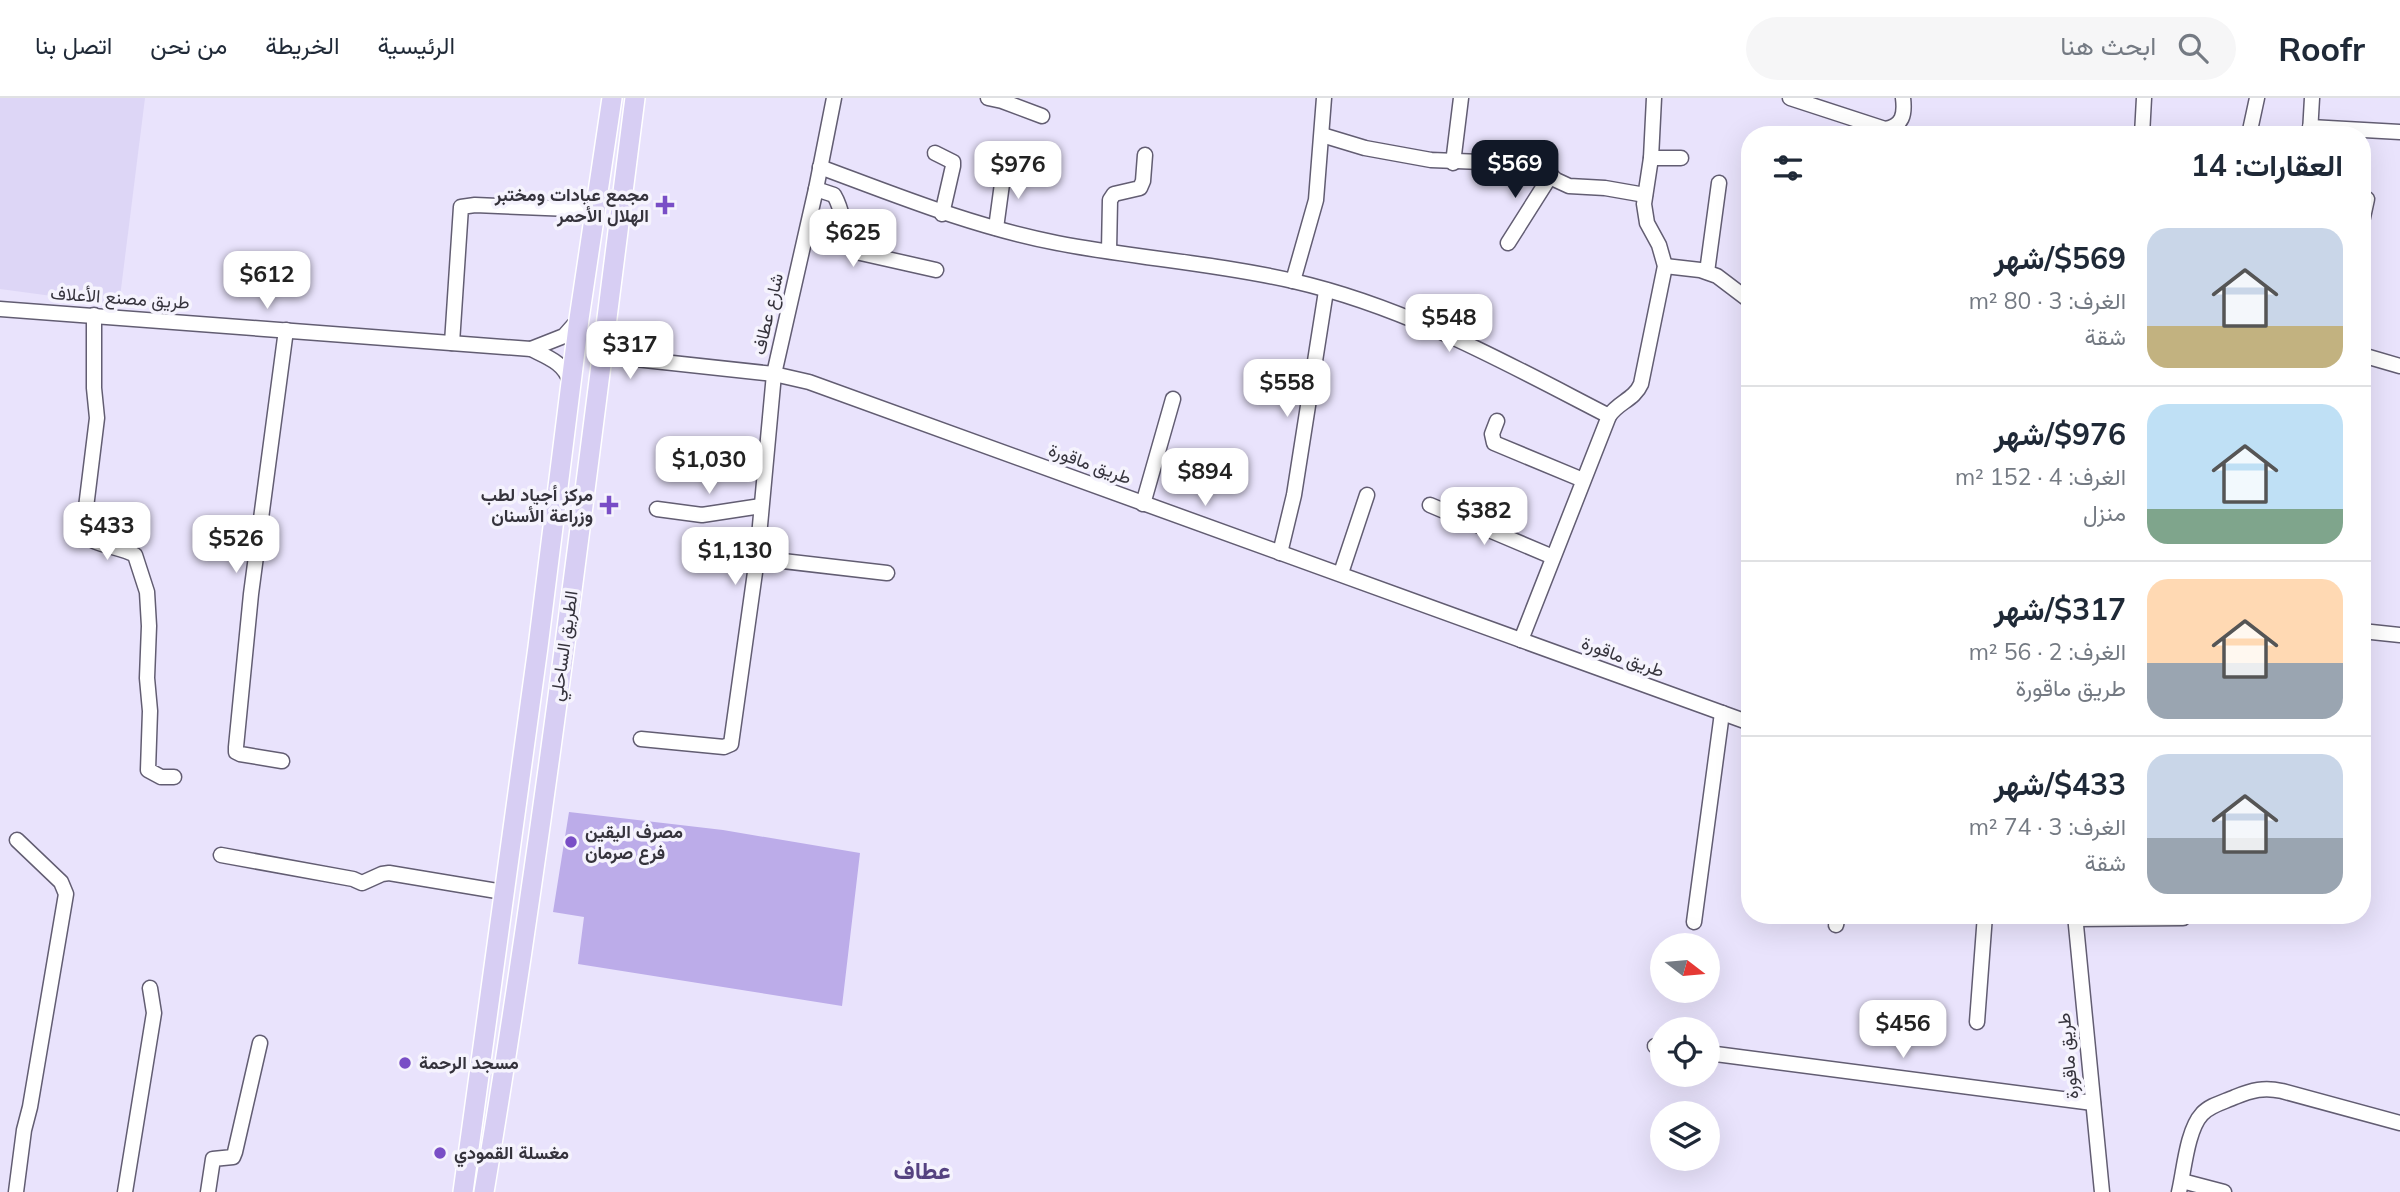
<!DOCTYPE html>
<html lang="ar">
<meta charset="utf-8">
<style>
body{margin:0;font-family:Mulish,Vazirmatn,sans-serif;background:#f6f6f7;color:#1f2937;direction:rtl;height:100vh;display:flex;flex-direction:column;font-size:26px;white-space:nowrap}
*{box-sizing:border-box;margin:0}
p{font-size:23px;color:#747a83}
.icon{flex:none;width:38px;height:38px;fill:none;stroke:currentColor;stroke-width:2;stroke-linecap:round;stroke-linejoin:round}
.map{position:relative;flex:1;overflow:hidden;direction:ltr}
.side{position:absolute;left:1741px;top:28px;width:630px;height:798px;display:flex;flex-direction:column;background:#fff;border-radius:28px;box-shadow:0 7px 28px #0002;direction:rtl}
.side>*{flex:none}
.needle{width:46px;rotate:106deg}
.buttons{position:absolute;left:1650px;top:835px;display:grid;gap:14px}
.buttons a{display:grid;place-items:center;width:70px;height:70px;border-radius:50%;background:#fff;box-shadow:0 7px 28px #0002;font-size:35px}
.price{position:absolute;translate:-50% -60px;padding:0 16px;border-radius:14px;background:#fff;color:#222;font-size:23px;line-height:46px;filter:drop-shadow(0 2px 4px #0008)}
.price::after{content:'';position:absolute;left:50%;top:42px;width:21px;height:16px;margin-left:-10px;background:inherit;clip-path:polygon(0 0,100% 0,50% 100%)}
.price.on{background:#111827;color:#fff}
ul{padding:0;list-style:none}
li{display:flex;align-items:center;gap:21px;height:175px;padding:0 28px}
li+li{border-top:2px solid #e0e1e3}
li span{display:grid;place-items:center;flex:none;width:196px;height:140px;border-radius:21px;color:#555}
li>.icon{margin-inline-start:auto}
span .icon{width:84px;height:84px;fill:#fffc;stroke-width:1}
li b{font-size:30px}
h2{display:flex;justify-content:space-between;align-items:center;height:84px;padding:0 28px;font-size:30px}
header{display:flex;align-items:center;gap:42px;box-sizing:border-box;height:98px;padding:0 35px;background:#fff;border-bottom:2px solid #e0e1e3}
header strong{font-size:33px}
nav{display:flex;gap:38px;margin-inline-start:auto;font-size:24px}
.search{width:490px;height:63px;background:#f6f6f7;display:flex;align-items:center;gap:18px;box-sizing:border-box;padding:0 24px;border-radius:38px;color:#747a83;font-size:26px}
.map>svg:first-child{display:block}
.built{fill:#ddd6f6}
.green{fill:#bcace9}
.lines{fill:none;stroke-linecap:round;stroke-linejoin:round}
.minor-casing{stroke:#625d72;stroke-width:17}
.highway-casing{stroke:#fff;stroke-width:22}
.minor{stroke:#fff;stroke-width:14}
.highway{stroke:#d7cef3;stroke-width:19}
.poi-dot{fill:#794ec6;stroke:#f5f3fd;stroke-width:2.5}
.labels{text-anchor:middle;stroke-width:7;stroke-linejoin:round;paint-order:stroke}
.poi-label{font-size:18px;font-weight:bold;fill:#35333c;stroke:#f5f3fd;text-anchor:start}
.street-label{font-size:18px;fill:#35333c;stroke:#f5f3fd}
.district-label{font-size:24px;font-weight:bold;fill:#554280;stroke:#f5f3fd}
</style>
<header>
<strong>Roofr</strong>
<div class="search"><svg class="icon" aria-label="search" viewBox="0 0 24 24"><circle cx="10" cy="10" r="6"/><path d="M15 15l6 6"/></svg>ابحث هنا</div>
<nav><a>الرئيسية</a><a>الخريطة</a><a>من نحن</a><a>اتصل بنا</a></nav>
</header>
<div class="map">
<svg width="2400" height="1094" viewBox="0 0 2400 1094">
<rect width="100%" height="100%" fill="#e9e3fc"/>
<polygon class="built" points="0,0 145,0 119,207 0,191"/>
<polygon class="green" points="569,714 723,732 860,755 842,908 578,866 584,819 553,814"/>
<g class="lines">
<g class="minor-casing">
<g id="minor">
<polyline points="988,0 1002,3 1042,18"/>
<path d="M1790,0l95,31c18,-3 20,-15 18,-31"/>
<polyline points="2310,29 2400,34"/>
<polyline points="2310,35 2312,0"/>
<polyline points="1322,37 1365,50 1431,62 1530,66 1545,72 1556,82 1569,88 1605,90 1645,97"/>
<polyline points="2142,37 2144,0"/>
<polyline points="2249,37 2257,0"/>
<polyline points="935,55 953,64 953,68 942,116"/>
<polyline points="1651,60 1681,60"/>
<polyline points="1453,65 1461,0"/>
<path d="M820,69c78,29 154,60 237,76 78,15 158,20 236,38 114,26 213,82 316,135"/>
<path d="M816,91l18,6c12,20 8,41 22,57l80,18"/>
<polyline points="2362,124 2367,101"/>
<polyline points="996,130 1004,71"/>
<polyline points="1508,145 1551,77"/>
<polyline points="1109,153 1110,102 1114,96 1140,90 1143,83 1145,57"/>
<polyline points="1665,168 1700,172 1717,178 1750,203"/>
<polyline points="1707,174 1719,85"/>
<polyline points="1293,183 1316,102 1324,0"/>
<path d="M0,211l531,40c16,8 34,14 39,33"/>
<path d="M94,217v73l3,30 -14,114c8,14 37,14 52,23l12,37 2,34 -2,52 3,33 -2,59 13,7h13"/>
<polyline points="452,245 461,109 475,107 595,112"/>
<polyline points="604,246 610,254 626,260 774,276 809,284 1750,625"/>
<polyline points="531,251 564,238 579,221"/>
<polyline points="2362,257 2400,268"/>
<polyline points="1497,323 1492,336 1494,345 1583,382"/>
<polyline points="1143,406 1173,301"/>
<polyline points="1430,407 1553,459"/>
<polyline points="657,411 702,417 761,408"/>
<polyline points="1280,455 1294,397 1326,193"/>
<polyline points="757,460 887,475"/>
<polyline points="1341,475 1367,397"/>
<polyline points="2362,533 2400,537"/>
<path d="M1521,542l88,-224c9,-14 25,-16 32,-32l24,-118 -6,-21 -12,-22 -3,-19 7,-46 3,-60"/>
<polyline points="641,641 724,649 731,646 757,460 774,276 816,91 834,0"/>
<polyline points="282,663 240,656 236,654 236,649 251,496 286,232"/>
<polyline points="221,757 353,781 362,785 382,776 389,775 503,794"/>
<polyline points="2075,817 2102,1094"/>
<polyline points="2075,821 2183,820"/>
<polyline points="1694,824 1722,615"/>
<polyline points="1836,827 1838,817"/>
<polyline points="1977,924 1985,817"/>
<polyline points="1655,948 1662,949"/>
<polyline points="1708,955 2093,1005"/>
<polyline points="2182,1083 2224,1094"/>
<polyline points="16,1094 24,1032 30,1009 66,796 61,784 17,742"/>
<polyline points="125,1094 154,915 150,890"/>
<polyline points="208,1094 213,1061 233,1059 235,1054 260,945"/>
<path d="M2179,1094c5,-21 8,-62 23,-78 8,-9 22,-12 33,-17 17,-7 29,-10 47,-6l118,32"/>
</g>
</g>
<g class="highway-casing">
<g id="highway">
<polyline points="463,1094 538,549 579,221 612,0"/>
<path d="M484,1094c61,-363 104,-729 151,-1094"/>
</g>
</g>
<use href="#minor" class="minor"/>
<use href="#highway" class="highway"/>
</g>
<g class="poi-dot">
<path d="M661.5 96.5h7v7h7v7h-7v7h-7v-7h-7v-7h7z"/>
<path d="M605.5 396.5h7v7h7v7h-7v7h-7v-7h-7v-7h7z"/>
<circle cx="571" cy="744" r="7"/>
<circle cx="405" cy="965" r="7"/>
<circle cx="440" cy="1055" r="7"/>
</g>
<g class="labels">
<g class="poi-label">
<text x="649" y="103" text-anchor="end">مجمع عيادات ومختبر<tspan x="649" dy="21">الهلال الأحمر</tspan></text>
<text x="593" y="403" text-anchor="end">مركز أجياد لطب<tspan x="593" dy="21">وزراعة الأسنان</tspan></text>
<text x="585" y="740">مصرف اليقين<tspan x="585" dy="21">فرع صرمان</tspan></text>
<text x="419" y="971">مسجد الرحمة</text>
<text x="454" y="1061">مغسلة القمودي</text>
</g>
<g class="street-label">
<text transform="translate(120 200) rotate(4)" y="6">طريق مصنع الأعلاف</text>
<text transform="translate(768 216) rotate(-77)" y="6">شارع عطاف</text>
<text transform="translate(1090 366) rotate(20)" y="6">طريق ماقورة</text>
<text transform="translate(564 548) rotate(-82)" y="6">الطريق الساحلي</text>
<text transform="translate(1623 559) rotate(20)" y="6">طريق ماقورة</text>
<text transform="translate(2068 958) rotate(-96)" y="6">طريق ماقورة</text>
</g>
<g class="district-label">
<text x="922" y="1081">عطاف</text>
</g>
</g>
</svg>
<div class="buttons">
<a><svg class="needle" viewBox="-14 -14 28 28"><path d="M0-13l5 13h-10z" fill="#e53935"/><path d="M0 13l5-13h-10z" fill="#747a83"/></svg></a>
<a><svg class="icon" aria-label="locate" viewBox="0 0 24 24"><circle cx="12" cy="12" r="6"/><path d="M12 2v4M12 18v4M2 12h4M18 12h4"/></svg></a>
<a><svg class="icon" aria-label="layers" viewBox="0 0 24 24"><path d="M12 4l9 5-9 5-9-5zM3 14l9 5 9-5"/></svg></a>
</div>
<b class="price on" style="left:1515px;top:102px">$569</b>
<b class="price" style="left:1018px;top:103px">$976</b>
<b class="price" style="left:853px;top:171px">$625</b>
<b class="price" style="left:267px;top:213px">$612</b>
<b class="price" style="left:1449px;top:256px">$548</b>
<b class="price" style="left:630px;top:283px">$317</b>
<b class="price" style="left:1287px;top:321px">$558</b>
<b class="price" style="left:709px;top:398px">$1,030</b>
<b class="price" style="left:1205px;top:410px">$894</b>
<b class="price" style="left:1484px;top:449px">$382</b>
<b class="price" style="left:107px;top:464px">$433</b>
<b class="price" style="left:236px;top:477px">$526</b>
<b class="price" style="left:735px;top:489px">$1,130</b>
<b class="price" style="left:1903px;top:962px">$456</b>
<section class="side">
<h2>العقارات: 14<svg class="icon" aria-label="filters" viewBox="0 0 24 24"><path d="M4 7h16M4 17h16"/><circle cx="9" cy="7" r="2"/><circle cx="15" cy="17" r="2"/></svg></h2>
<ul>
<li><span style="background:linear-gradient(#c9d6e8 70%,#c2b280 0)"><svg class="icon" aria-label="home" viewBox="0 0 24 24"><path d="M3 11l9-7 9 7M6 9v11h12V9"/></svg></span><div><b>$569/شهر</b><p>الغرف: 3 · 80 m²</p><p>شقة</p></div></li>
<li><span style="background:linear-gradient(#bfe0f5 75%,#7fa58c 0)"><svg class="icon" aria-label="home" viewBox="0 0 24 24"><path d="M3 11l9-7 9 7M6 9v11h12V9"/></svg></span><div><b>$976/شهر</b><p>الغرف: 4 · 152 m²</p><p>منزل</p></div></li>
<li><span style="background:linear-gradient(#ffd9b3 60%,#9aa5b1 0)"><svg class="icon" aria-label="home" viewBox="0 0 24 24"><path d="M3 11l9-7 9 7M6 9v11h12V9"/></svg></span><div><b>$317/شهر</b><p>الغرف: 2 · 56 m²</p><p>طريق ماقورة</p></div></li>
<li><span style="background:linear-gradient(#c9d6e8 60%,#9aa5b1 0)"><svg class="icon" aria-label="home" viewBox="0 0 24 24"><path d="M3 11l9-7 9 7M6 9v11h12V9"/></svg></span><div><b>$433/شهر</b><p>الغرف: 3 · 74 m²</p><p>شقة</p></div></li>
</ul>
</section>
</div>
